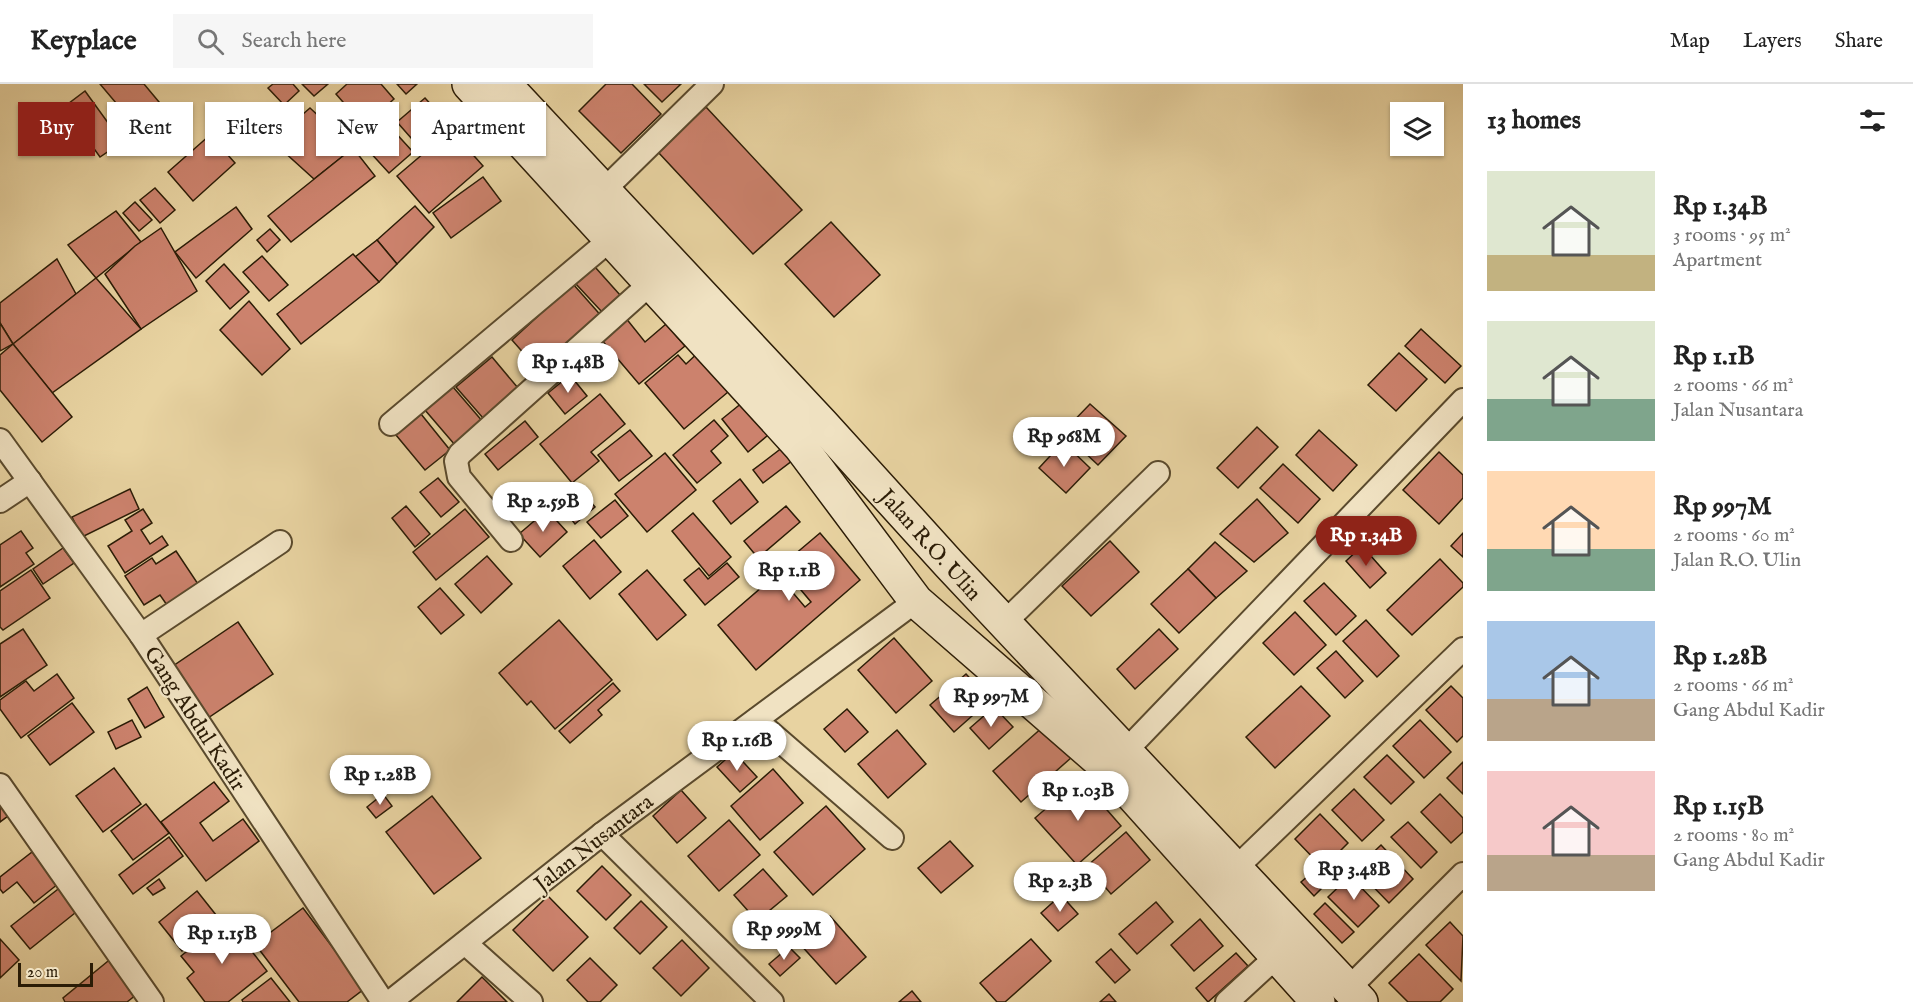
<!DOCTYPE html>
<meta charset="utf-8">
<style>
body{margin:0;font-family:"IM FELL English",serif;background:#f6f6f6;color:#222;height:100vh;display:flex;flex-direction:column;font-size:22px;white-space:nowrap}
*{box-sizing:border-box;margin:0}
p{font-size:20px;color:#767676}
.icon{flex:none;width:33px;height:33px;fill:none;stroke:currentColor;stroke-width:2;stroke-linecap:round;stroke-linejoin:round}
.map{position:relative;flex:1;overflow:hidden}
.side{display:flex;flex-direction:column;background:#fff;width:450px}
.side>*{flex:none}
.banner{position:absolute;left:18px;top:18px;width:570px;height:54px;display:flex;gap:12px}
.fabs{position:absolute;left:1390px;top:18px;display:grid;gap:12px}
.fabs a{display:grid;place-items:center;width:54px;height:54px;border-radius:0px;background:#fff;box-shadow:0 2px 4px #0004;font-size:30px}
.scale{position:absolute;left:18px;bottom:15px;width:75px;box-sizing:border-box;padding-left:6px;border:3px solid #2b1c06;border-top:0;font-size:16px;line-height:21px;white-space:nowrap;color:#2b1c06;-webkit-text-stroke:4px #f0e2c2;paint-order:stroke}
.price{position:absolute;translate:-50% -51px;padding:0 14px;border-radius:21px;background:#fff;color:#222;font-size:20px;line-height:39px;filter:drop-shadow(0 2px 3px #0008)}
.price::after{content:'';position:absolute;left:50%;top:36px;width:18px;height:14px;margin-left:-9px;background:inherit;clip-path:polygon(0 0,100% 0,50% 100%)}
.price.on{background:#8f2418;color:#fff}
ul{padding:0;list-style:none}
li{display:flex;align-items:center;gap:18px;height:150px;padding:0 24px}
li span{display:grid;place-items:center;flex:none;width:168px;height:120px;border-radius:0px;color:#555}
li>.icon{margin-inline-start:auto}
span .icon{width:72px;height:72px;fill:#fffc;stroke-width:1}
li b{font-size:26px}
h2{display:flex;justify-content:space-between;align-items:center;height:72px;padding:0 24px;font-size:26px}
.tag{padding:0 21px;border-radius:0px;background:#fff;box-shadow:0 2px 4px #0004;font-size:21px;line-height:54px}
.tag.on{background:#8f2418;color:#fff}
header{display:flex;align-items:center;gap:36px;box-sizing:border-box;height:84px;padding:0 30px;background:#fff;border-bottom:2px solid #e0e0e0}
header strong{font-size:28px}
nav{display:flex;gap:33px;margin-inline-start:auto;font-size:21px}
.search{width:420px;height:54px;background:#f6f6f6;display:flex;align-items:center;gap:15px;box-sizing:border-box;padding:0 21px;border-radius:0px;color:#767676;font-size:22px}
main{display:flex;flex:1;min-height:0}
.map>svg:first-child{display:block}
.building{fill:#cc826d;stroke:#2b1c06;stroke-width:1.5}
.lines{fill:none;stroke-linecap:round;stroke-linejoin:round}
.minor-casing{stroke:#5a4a2d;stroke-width:26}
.secondary-casing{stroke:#2b1c06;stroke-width:36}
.minor{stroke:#f0e2c2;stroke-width:22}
.secondary{stroke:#f0e2c2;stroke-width:33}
.labels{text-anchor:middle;stroke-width:4.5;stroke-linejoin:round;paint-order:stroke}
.street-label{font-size:22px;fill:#2b1c06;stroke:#f0e2c2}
</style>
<header>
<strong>Keyplace</strong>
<div class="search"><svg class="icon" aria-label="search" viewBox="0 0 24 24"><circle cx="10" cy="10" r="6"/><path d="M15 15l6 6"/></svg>Search here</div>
<nav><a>Map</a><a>Layers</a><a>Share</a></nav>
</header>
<main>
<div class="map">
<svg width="1463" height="918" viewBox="0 0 1463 918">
<rect width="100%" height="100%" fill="#e8d3a1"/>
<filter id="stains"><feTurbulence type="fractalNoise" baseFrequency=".00333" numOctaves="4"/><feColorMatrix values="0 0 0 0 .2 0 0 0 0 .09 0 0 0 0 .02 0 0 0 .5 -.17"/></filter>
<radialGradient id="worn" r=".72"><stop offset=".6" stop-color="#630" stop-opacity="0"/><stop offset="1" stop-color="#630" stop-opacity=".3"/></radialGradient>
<g class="building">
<polygon points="100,0 144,0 169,30 143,51"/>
<polygon points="273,0 293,0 299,7 284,21 268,4"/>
<polygon points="302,0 328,0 314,12"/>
<polygon points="347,0 381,0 394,15 364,42 336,10"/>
<polygon points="397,0 417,0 406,10"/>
<polygon points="606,0 632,0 661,30 621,69 579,27"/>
<polygon points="644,0 681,0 662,18"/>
<polygon points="85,7 122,58 100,73 64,23"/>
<polygon points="425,14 447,38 419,63 397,38"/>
<polygon points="706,23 802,126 753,170 658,68"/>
<polygon points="310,24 353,64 314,95 272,57"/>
<polygon points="392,45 413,68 389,89 368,66"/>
<polygon points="451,46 483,82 429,129 397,92"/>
<polygon points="210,51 235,79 193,117 168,88"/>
<polygon points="353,64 375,92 291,158 268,132"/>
<polygon points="483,93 501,117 451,154 433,129"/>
<polygon points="155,104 175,126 160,139 140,116"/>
<polygon points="135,118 152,136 139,147 123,129"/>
<polygon points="415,122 434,143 397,180 377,156"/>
<polygon points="236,123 252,145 196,194 175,168"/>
<polygon points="116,127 141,158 96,194 68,161"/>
<polygon points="831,138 880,191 834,233 785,180"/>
<polygon points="161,144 197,207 141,245 105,190 135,162"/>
<polygon points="270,145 280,156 267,168 257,156"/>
<polygon points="377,156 397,180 379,198 355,173"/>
<polygon points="353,170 379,198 301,260 277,230"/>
<polygon points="262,172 288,201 269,217 243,188"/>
<polygon points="57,175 76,210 13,260 0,239 0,219"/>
<polygon points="224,180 249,208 230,225 206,197"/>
<polygon points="595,183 620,211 602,228 576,200"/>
<polygon points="96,194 141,245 52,309 13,260"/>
<polygon points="573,200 604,235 542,290 512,256"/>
<polygon points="249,217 290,265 262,291 220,246"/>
<polygon points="625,233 645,258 666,240 685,262 639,300 600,254"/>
<polygon points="0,239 13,260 0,267"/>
<polygon points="1421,245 1461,282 1445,299 1405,262"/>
<polygon points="13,260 72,333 42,358 0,306 0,271"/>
<polygon points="702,265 734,303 684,345 645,299 678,271 686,280"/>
<polygon points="1399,269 1427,295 1396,327 1368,301"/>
<polygon points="492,273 518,304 483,334 456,303"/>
<polygon points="570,291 587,312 565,330 548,309"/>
<polygon points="453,303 483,338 455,361 425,326"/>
<polygon points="600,310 625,340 591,368 599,377 572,399 540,360"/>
<polygon points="748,314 774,346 748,368 722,335"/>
<polygon points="1090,320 1126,352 1098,381 1063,348"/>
<polygon points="421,330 450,366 425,386 396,351"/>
<polygon points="714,336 728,352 711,367 721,379 697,399 673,371"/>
<polygon points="525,337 538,353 498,386 485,370"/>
<polygon points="1257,343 1278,363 1238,404 1217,384"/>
<polygon points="630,346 652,372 619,397 598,371"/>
<polygon points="1319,346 1357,381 1333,407 1296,371"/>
<polygon points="1063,358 1090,384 1066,409 1039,384"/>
<polygon points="787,360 797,373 763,399 753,386"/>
<polygon points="1439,368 1463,391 1463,414 1439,440 1403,406"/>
<polygon points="665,369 696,406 647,448 615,410"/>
<polygon points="1283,380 1320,415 1298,439 1260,404"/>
<polygon points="438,394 459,418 441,433 420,408"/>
<polygon points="740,395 758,418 731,440 713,417"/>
<polygon points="576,401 595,423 575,440 557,417"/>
<polygon points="130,405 139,425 82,453 72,433"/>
<polygon points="1257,415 1288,449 1254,478 1220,450"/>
<polygon points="615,416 628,432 601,454 587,438"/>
<polygon points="406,422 430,450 415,463 392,434"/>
<polygon points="786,422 800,438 758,474 744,457"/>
<polygon points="143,425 152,439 141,446 150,460 162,452 168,461 125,489 108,462 132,447 125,436"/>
<polygon points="465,425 489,453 436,496 413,468"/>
<polygon points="547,426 567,448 540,473 519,450"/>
<polygon points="693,429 731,473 709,492 672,447"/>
<polygon points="21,447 33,464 26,469 34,480 0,503 0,461"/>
<polygon points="820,449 860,496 756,586 718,541 777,490 805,523 811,518 781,482"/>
<polygon points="1463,449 1463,473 1451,462"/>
<polygon points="594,456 621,488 590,515 563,482"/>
<polygon points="1110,457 1139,488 1091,532 1062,502"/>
<polygon points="1215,458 1247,487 1216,514 1188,485"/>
<polygon points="1362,462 1386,489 1370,504 1346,477"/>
<polygon points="63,464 74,479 43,500 33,485"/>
<polygon points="176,467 200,503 169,524 160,511 144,521 125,492 152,474 156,480"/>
<polygon points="487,472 512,500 481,529 455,500"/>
<polygon points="1440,475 1463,499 1463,503 1412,551 1387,526"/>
<polygon points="727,479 739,493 705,521 684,496 699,484 708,495"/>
<polygon points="1188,485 1216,514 1179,549 1151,520"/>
<polygon points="31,486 50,514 3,546 0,543 0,507"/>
<polygon points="647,486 686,531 657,556 619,510"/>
<polygon points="1324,499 1356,532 1336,551 1304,517"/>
<polygon points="440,504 464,531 441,550 418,523"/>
<polygon points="1295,528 1326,561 1294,591 1263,559"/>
<polygon points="559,536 612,596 555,645 531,617 527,621 499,589"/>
<polygon points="1366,536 1399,572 1377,593 1343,557"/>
<polygon points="238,538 273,590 208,634 173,582"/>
<polygon points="23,545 47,581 0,613 0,560"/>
<polygon points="1159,545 1178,565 1135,605 1117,585"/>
<polygon points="894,554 932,597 896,629 858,586"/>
<polygon points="1336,567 1363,597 1345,614 1317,584"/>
<polygon points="57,590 74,614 21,654 0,625 0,616 26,597 34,607"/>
<polygon points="966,590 990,616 954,648 930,621"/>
<polygon points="613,599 620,607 598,626 602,631 570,659 559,647"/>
<polygon points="1301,602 1330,632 1275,684 1246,653"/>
<polygon points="1451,602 1463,614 1463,652 1457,658 1426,626"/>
<polygon points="147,603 164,633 145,644 128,615"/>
<polygon points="72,619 94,648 50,681 28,652"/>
<polygon points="994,623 1013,643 989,665 970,644"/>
<polygon points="847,625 868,648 845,668 824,645"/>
<polygon points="132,636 141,653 116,665 108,648"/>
<polygon points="1420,636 1451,668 1424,694 1393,662"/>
<polygon points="1044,642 1072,673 1021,718 993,687"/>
<polygon points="897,646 926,680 888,714 858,680"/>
<polygon points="734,668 757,693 740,708 717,683"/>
<polygon points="1387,671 1414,698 1391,720 1364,693"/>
<polygon points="1463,678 1463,710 1447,694"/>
<polygon points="114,684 141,720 103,748 76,712"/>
<polygon points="773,685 803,719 760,756 731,722"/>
<polygon points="414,689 422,700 410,709 402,698"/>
<polygon points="1080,695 1121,742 1077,781 1035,734"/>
<polygon points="214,698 229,717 200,739 213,757 243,735 259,757 206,797 161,738"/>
<polygon points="1354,705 1384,736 1362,757 1332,726"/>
<polygon points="681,706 706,734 677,759 653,732"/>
<polygon points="383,710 392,722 376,734 367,723"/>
<polygon points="1440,710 1463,734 1463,748 1451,759 1421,728"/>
<polygon points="432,712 481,774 434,810 386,748"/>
<polygon points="0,713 12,729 0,738"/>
<polygon points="146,720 169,749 133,776 111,747"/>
<polygon points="826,722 865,765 813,811 774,768"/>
<polygon points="1320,730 1348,759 1323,784 1295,755"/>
<polygon points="729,736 760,771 719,807 688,772"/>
<polygon points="1408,738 1437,768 1421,784 1391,753"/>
<polygon points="1126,748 1150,776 1111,810 1087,782"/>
<polygon points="169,753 183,772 133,810 119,791"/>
<polygon points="950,757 973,782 941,809 918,784"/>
<polygon points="1381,761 1413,795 1389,819 1356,785"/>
<polygon points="32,768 58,800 34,819 17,798 3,809 0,805 0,793"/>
<polygon points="602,782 631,811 606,836 577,807"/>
<polygon points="763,785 787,812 757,837 734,811"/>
<polygon points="1308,792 1321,805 1314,812 1301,798"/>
<polygon points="1350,792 1379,822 1358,843 1328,813"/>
<polygon points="159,795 165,804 153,811 147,804"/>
<polygon points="62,802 80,825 30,865 11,842"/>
<polygon points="197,807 220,836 182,867 159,838"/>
<polygon points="1061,811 1078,830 1058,847 1041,829"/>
<polygon points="548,812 588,853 553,887 513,846"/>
<polygon points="641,817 667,843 640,870 614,844"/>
<polygon points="1156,818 1173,838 1137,870 1119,850"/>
<polygon points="1325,819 1354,848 1342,859 1314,830"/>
<polygon points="303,824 364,905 347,918 299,918 255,860"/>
<polygon points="830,832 866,873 836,900 799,859"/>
<polygon points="227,835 267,887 228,918 205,918 187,894 194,888 181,872"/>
<polygon points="1200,835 1223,862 1194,887 1171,861"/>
<polygon points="1450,838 1463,852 1461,897 1426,861"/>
<polygon points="0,855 19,876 0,894"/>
<polygon points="1031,855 1051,877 1005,918 997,918 980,899"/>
<polygon points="682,856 709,884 681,912 653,884"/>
<polygon points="789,863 800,874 780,892 769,880"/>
<polygon points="1111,865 1130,886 1115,899 1096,878"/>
<polygon points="1236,869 1248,882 1208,918 1196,904"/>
<polygon points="1419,870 1453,905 1440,918 1408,918 1389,899"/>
<polygon points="113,873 141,907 127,918 65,918 63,914"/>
<polygon points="590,874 617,901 600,918 588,918 567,896"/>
<polygon points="482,893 507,918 457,918"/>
<polygon points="271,894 290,918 243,918 242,916"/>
<polygon points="912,907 921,918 899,918"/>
<polygon points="1109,910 1116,918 1100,918"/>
</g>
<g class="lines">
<g class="minor-casing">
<g id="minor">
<polyline points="603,107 712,0"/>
<polyline points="391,340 611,155"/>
<polyline points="0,356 141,551 383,918"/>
<polyline points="0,417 30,397"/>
<polyline points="511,456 459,393 456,377 460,370 651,199"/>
<polyline points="1004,539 1158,389"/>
<polyline points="141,551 280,458"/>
<polyline points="756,636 892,754"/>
<polyline points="1115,678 1463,316"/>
<polyline points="0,701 152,918"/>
<polyline points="602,750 772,918"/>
<polyline points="1236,784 1463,565"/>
<polyline points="465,859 531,918"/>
<polyline points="1349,904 1463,790"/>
<polyline points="390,918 602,750 916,517"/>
<polyline points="1227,918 1276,873"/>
</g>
</g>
<g class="secondary-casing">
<g id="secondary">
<polyline points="469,0 800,362 916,517 1108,684 1318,918"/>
<polyline points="504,0 823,341 949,480 1361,918"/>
</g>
</g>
<use href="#minor" class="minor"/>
<use href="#secondary" class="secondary"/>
</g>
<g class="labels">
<g class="street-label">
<text transform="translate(931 460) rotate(48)" y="8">Jalan R.O. Ulin</text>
<text transform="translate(196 634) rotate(57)" y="8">Gang Abdul Kadir</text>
<text transform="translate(593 758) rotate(-38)" y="8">Jalan Nusantara</text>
</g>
</g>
<rect width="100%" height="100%" filter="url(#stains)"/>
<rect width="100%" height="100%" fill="url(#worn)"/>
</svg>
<div class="fabs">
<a><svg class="icon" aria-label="layers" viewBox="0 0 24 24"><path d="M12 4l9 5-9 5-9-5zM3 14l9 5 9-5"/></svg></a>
</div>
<div class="scale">20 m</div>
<b class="price" style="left:568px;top:310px">Rp 1.48B</b>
<b class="price" style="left:1064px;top:384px">Rp 968M</b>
<b class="price" style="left:543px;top:449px">Rp 2.59B</b>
<b class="price on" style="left:1366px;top:483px">Rp 1.34B</b>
<b class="price" style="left:789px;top:518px">Rp 1.1B</b>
<b class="price" style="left:991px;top:644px">Rp 997M</b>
<b class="price" style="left:737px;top:688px">Rp 1.16B</b>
<b class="price" style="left:380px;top:722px">Rp 1.28B</b>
<b class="price" style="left:1078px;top:738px">Rp 1.03B</b>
<b class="price" style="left:1354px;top:817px">Rp 3.48B</b>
<b class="price" style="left:1060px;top:829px">Rp 2.3B</b>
<b class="price" style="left:784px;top:877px">Rp 999M</b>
<b class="price" style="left:222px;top:881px">Rp 1.15B</b>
<div class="banner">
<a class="tag on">Buy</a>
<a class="tag">Rent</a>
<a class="tag">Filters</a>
<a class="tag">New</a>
<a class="tag">Apartment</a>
</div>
</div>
<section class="side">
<h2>13 homes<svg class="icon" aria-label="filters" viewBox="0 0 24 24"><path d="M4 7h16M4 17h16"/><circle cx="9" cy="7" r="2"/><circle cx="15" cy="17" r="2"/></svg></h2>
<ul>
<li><span style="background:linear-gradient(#dfe7d0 70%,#c2b280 0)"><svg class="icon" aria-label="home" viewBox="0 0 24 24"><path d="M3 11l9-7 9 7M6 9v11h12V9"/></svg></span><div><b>Rp 1.34B</b><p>3 rooms · 95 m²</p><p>Apartment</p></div></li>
<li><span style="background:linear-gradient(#dfe7d0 65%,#7fa58c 0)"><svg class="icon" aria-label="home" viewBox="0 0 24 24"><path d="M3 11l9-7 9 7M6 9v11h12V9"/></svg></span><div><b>Rp 1.1B</b><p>2 rooms · 66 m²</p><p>Jalan Nusantara</p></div></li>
<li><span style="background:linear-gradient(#ffd9b3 65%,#7fa58c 0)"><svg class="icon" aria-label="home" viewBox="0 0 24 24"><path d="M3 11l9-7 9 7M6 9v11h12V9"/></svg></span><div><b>Rp 997M</b><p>2 rooms · 60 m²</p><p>Jalan R.O. Ulin</p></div></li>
<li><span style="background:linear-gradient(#a9c7e8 65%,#b9a48a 0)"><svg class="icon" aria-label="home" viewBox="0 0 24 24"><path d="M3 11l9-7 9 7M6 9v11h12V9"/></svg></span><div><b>Rp 1.28B</b><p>2 rooms · 66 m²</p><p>Gang Abdul Kadir</p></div></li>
<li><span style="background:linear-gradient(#f6c9c9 70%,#b9a48a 0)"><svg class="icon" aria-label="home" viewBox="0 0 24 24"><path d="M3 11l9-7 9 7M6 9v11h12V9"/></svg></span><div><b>Rp 1.15B</b><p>2 rooms · 80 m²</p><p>Gang Abdul Kadir</p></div></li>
</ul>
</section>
</main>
